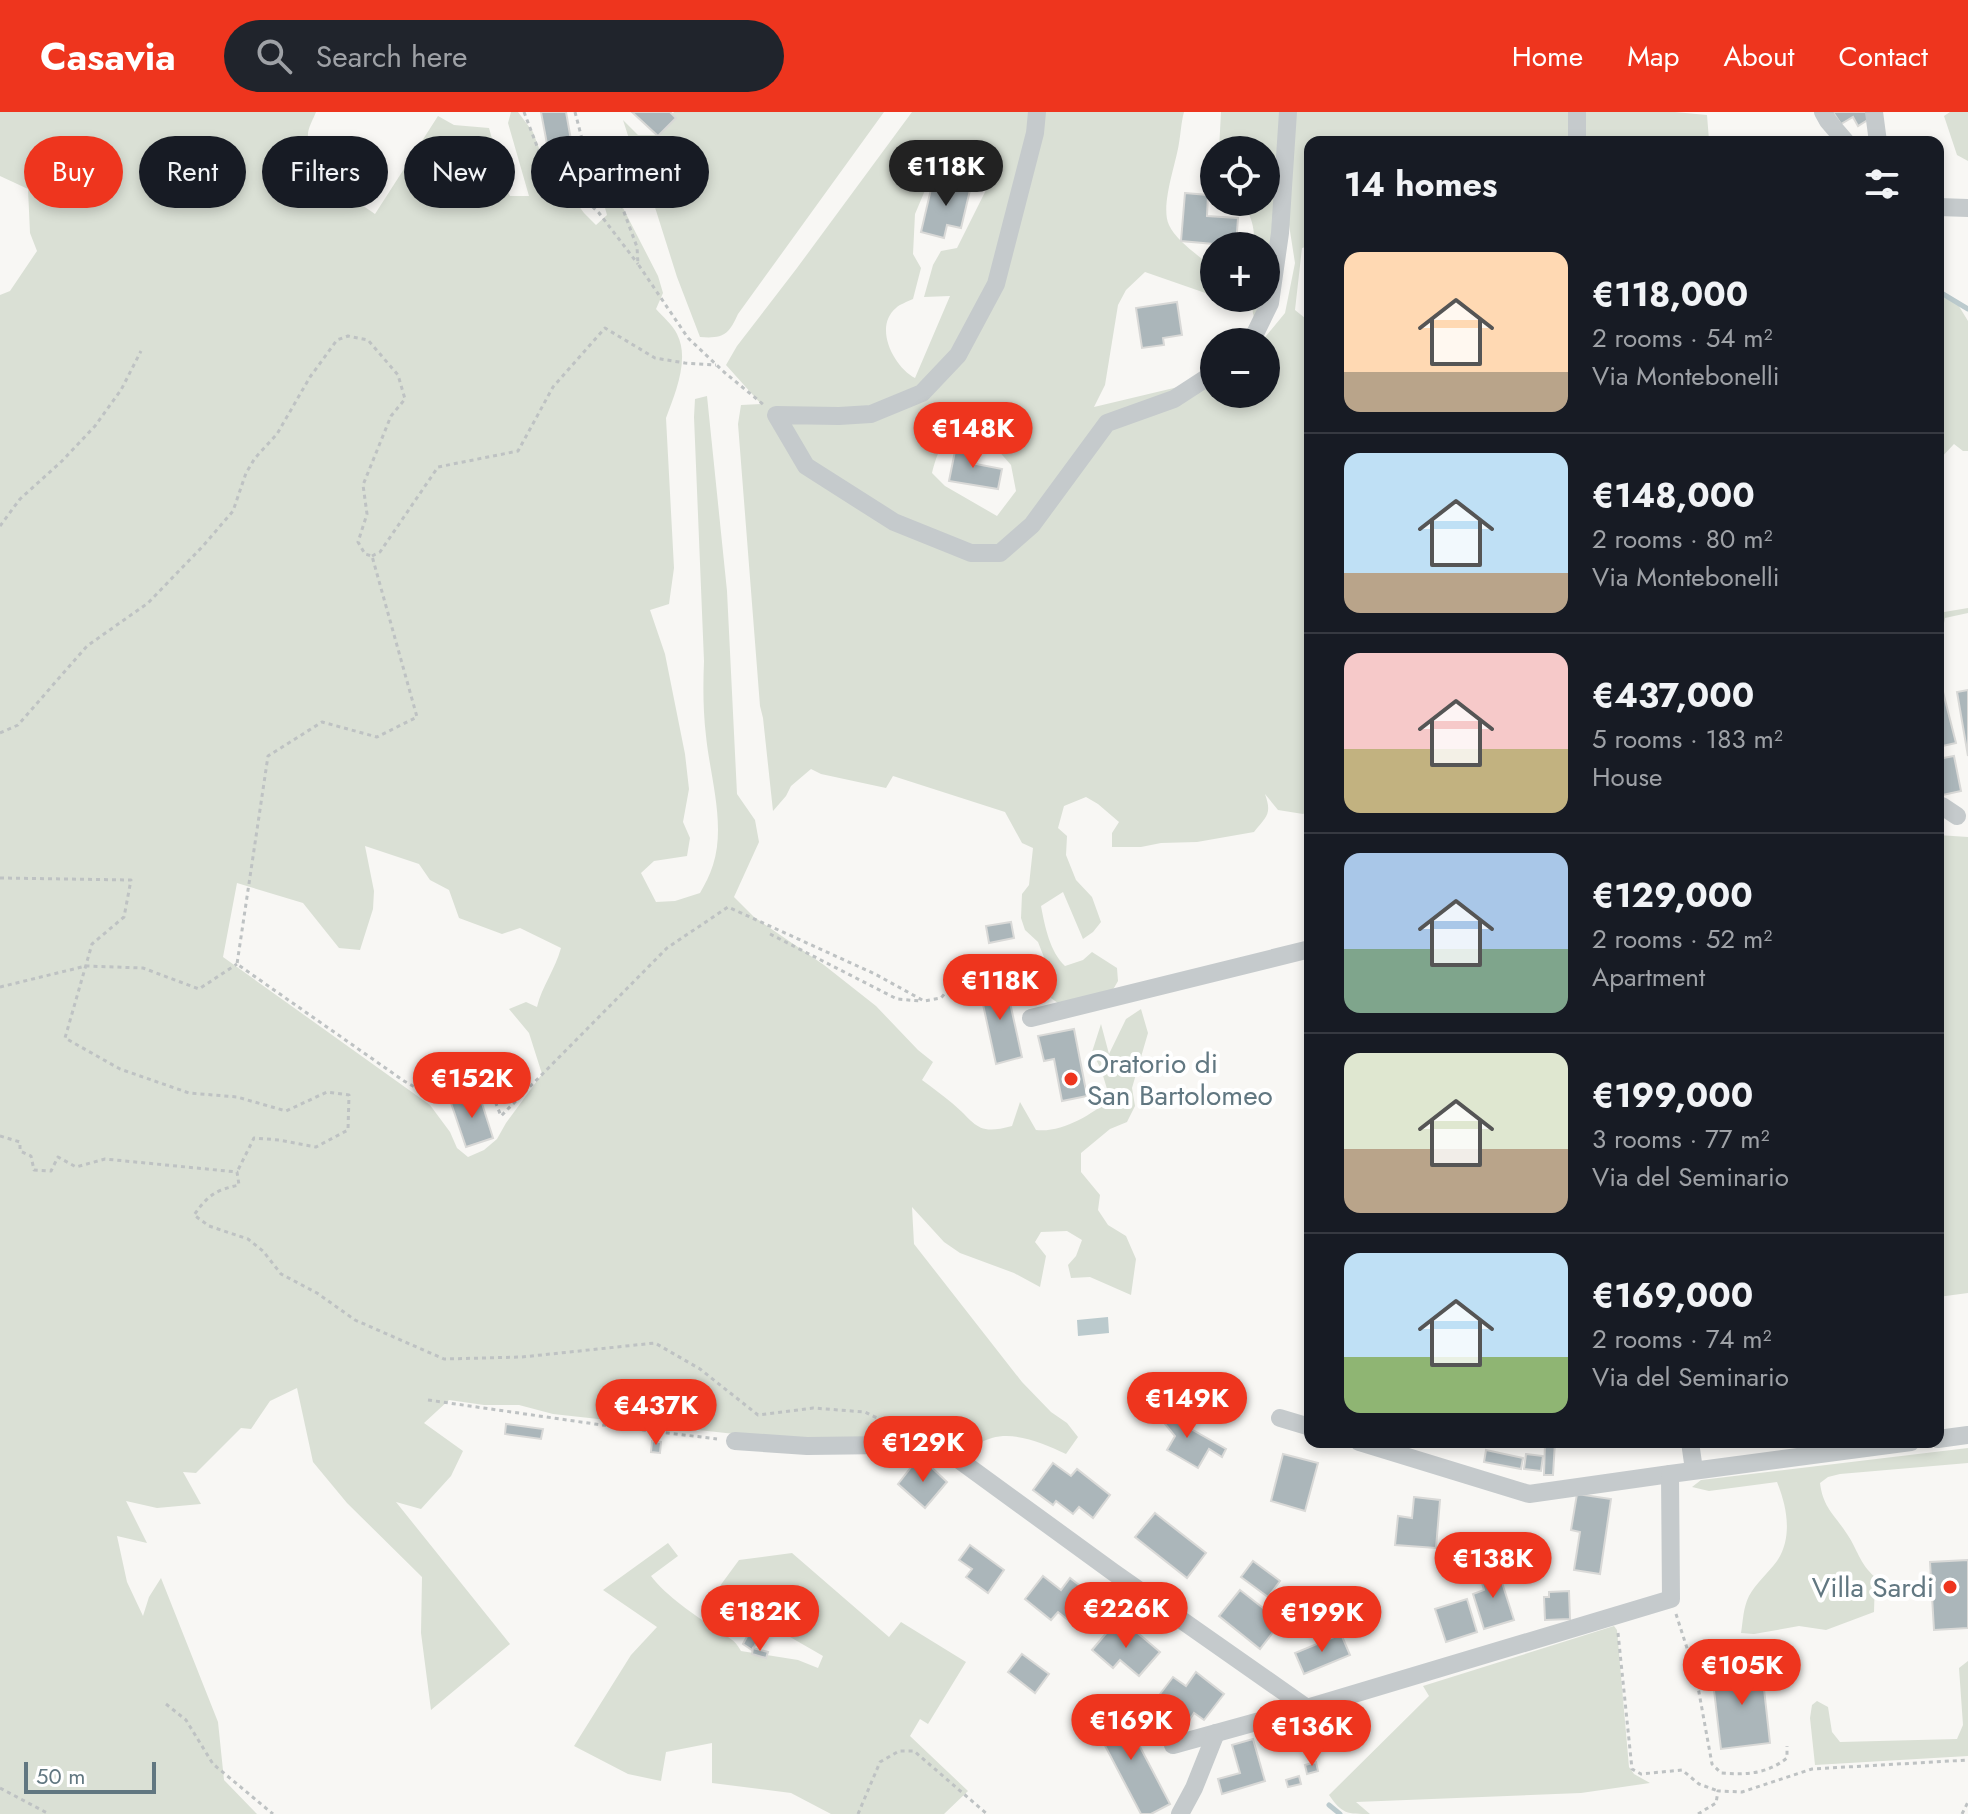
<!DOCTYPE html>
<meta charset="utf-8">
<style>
body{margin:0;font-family:Jost,sans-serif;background:#20242c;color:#f1f3f6;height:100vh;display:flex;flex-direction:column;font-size:30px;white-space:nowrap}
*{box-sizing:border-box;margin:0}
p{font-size:26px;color:#9ea1a6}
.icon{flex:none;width:44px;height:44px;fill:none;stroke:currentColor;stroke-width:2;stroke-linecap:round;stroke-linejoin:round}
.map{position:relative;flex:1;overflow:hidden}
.panel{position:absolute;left:1304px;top:24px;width:640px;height:1312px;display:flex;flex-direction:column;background:#171b24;border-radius:16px;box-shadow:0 4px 12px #0003}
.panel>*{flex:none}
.hud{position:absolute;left:24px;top:24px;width:760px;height:72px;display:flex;gap:16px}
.tools{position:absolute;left:1200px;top:24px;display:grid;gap:16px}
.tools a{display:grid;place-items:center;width:80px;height:80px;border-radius:50%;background:#171b24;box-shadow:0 4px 12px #0003;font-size:40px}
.scale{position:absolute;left:24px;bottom:20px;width:132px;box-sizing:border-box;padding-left:8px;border:4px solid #617781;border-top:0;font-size:22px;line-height:28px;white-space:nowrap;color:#617781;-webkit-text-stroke:6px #fff;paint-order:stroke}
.price{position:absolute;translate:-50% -68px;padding:0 18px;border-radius:28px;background:#ee351e;color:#fff;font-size:26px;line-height:52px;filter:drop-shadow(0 2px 4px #0008)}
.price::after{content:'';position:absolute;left:50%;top:48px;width:24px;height:18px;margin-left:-12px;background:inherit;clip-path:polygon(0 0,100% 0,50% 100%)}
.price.active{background:#222;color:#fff}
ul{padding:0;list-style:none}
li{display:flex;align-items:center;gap:24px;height:200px;padding:0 40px}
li+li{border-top:2px solid #363941}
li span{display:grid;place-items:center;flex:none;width:224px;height:160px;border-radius:16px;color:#555}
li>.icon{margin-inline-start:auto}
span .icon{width:96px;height:96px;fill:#fffc;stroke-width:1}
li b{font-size:34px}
h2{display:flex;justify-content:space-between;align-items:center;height:96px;padding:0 40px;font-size:34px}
.pill{padding:0 28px;border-radius:36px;background:#171b24;box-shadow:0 4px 12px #0003;font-size:28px;line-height:72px}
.pill.active{background:#ee351e;color:#fff}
header{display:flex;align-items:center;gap:48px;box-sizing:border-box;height:112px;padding:0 40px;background:#ee351e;color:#fff}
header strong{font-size:38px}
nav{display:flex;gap:44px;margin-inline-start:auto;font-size:28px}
.search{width:560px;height:72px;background:#20242c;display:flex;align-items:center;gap:20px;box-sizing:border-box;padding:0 28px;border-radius:44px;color:#9ea1a6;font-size:30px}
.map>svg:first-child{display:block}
.green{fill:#dae0d5;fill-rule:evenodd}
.water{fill:#bbcacd}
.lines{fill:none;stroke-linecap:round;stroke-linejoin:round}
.stream{stroke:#bbcacd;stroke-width:5}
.building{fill:#abb6ba;stroke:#d9d9d7;stroke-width:2}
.path{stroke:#bec2c3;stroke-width:3;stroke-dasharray:4 4;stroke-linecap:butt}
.minor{stroke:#c5cacc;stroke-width:18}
.poi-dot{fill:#ee351e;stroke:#fff;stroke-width:3}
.labels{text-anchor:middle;stroke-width:8;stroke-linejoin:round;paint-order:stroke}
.poi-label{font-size:28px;fill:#617781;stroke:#fff;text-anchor:start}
</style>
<header>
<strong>Casavia</strong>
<div class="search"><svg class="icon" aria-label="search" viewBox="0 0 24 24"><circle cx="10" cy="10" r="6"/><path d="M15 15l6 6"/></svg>Search here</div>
<nav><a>Home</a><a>Map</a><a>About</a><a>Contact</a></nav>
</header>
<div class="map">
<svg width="1968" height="1702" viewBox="0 0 1968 1702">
<rect width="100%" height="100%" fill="#f8f7f4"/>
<g class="green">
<path d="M0,0h316c-3,8 -9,17 -8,25 5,34 41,59 67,77l63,-98 16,9 35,3 5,18 1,18 15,32h19l-21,-73 3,-11h7l15,20 13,35 8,15 15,11 15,20 12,12 11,-10 -5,-18 14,-19 7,30 35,68 5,17 -7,16c7,8 17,16 21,25 13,25 -2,60 -11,84l8,150 -5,36 -19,6 15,44 20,100 4,35 -6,33 7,16 -3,18 -33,5 -13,12 15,29 19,-1 25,-8c5,-9 10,-18 13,-28 13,-40 -3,-89 -7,-129 -3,-26 -3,-50 -2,-75l-10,-244 1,-18 12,-3 20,195 10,203 18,26 4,22 -25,55 20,20 70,48 52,41 42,44 15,12 -11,18c10,7 20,15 30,23 25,21 24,33 60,23l8,-24 16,28c26,3 55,-15 74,-31l-9,-30 -9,-17 9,-28 8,30 17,-35 15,-10 7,24 -16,55 3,18 -8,16 -17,7 -29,24v19l19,23 -2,15 10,15 18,11 10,23 -5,36 -41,-18 -19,1 -3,-13 8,-9 6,-16 -15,-9 -26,1 -6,10 11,14 -6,31 -26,-14 -54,-20 -16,-11 -32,-35 2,37 108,138 29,30 16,11 11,14 -12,17c-21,-10 -50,-23 -74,-16 -8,2 -16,7 -24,10l-215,-12 -200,-22 -34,-9h-35l-35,-5 -25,23 39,28 -12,25 -30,33 -25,-7 114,142 -79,66 -10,-77 1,-56 -75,-74 -34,-41 -16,-74 -27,13 -19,28 -10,-1 -45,45 -13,-1 18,32 -44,4 -31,-7 21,42 -30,-7 10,46 16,34 6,-19 12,-19 57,144 6,58 33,34h-257v-1519l10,-4 27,-40 -7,-18 -2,-44 -28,-13zM365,734l54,18 11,16 19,10 10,28 43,16 18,-6 41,20c-6,22 -19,38 -24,59l-11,-5 -17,7 20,24 13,41 -36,49 -9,16 -13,11 -16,7 -11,-9 -7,-16 -20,-27 -207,-148 14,-74 66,20 36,45 21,2 13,-41 1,-18z"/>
<path d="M674,0h210l-146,202c-9,20 -14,25 -38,23l-23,-60 -36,-114 -9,-15 -9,-28 15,15h18z"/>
<path d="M912,0h272c-3,11 -3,20 -5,31 -3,21 -19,63 -10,82 7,16 32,32 45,44v27l-69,-24 -19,18 -8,15 -13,80 -11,22 84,-20 36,-15v22h52v-52h-5l24,-29 10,-50 -8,-51 -20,93 -13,13 -4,-20h16v-52h-12c1,-17 -2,-31 -13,-44h25v-52h-47l2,-38h454l32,3 2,25 2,2h-401v104l-8,2 -7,62 15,12v489l-7,3 -25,-4 -13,-16c7,20 2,22 -11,38l-57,10 -36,1 -20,4h-29v-14l7,-11 -21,-18 -12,-7 -22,9 -6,22 9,8 -1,19 10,25 16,17 9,25 -8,10 -10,7 -20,-47 -22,14c4,21 9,46 24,60l18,-6 9,-8 25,16 1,13 -7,12 -49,13 -18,-13 8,-10 -5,-18 -9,-23 -13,-12 -4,-12 1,-24 7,-9 4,-37 -11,-5 -17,-31 -112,-36 -7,12 -65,-14 -10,-5 -20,17 -5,10 -13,15 -10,-93 -3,-12 -22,-282 3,-19 20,-1 -35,-39 11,-19 60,-78zM975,63l17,3 -35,70 -16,3 -8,14 -9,32 26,-1 -35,82c-21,-11 -42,-51 -19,-70 4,-4 11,-6 17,-9l8,-31 -8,-14 2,-40 11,-26 13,-10zM962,315l27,13 22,25 5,26 -19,25 -52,-30 -13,-13c6,-23 10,-32 30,-46z"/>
<polygon points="1950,0 1968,0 1968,49 1957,43 1944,4"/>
<polygon points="1938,183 1957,191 1968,209 1968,339 1963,339 1954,332 1938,349"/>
<polygon points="1968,496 1968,501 1945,506 1942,522 1938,521 1938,501"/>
<polygon points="1938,723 1968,725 1968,1181 1938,1185"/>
<path d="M1968,1336v15l-128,11 -12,3 -8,6c3,25 15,32 27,51 11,16 12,29 28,43l-1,35 -48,18 -27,-4 -45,8 -13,-1c2,-12 2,-25 8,-37 7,-13 19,-23 28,-35 16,-24 10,-54 0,-79l-68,9 -17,-4 9,-7z"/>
<path d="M668,1431l10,13 -27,20c15,20 45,40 66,54 11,8 17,8 24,21l57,9 20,8 5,-12 -52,-30 -54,-36 22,-30 53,-7 97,84 12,-15 65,40 -38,62 -8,-5 -10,17 58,55 -24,23h-113l-40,-21 -79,-10v-40l-46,9 -5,29 -33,-7 -54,-28 57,-91 26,-28 -54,-37z"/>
<path d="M1614,1514l3,4 12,137 5,7 16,9 -69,10 -225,9 14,12c-23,0 -28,0 -41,-19l100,-99 -6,-10z"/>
<polygon points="1968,1549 1968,1644 1815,1653 1810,1606 1812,1593 1817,1589 1828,1595 1832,1620 1840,1630 1957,1627 1963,1613 1959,1556"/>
</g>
<polygon class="water" points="1108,1205 1109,1221 1078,1224 1077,1208"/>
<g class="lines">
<g class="stream">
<polyline points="1938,179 1968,197"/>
<polyline points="1329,1693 1340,1702"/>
</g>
</g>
<g class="building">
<polygon points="541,0 566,0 571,28 547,32"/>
<polygon points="632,0 670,0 676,6 658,24"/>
<polygon points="1833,0 1872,0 1874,4 1858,14 1853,5 1841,12"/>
<polygon points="612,32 626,45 616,56 602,43"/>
<polygon points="943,68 971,74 961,116 947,113 944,126 921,120 931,77 940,80"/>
<polygon points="1185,81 1208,83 1207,104 1238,106 1236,134 1181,129"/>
<polygon points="1177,190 1182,223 1163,226 1164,233 1142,236 1136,196"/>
<polygon points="956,334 978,338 976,352 1002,357 998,377 949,369"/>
<polygon points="1941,572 1956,631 1938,635 1938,573"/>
<polygon points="1968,578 1968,644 1957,580"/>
<polygon points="1954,644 1961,679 1938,684 1938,647"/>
<polygon points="1011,810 1014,826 989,831 986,814"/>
<polygon points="1005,868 1022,945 996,952 979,874"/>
<polygon points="1074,917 1087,984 1062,989 1054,947 1044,949 1038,924"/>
<polygon points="479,982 493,1026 466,1035 451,991"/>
<polygon points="1167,1292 1184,1313 1226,1337 1222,1345 1209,1337 1198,1356 1167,1338 1175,1324 1156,1301"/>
<polygon points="506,1312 543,1317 541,1327 505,1322"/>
<polygon points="652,1329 661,1330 660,1341 651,1340"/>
<polygon points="1545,1330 1555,1330 1553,1363 1544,1363"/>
<polygon points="1486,1338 1523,1346 1521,1357 1484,1350"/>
<polygon points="1283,1342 1318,1351 1305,1399 1271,1389"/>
<polygon points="1526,1342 1543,1344 1541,1359 1524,1357"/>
<polygon points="1053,1351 1071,1364 1077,1357 1110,1383 1093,1406 1079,1395 1073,1402 1056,1389 1053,1393 1033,1378"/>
<polygon points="928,1352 947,1370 925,1396 898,1372 912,1354"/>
<polygon points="1577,1382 1611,1387 1600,1462 1574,1458 1580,1420 1571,1418"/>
<polygon points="1414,1385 1440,1388 1436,1436 1395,1433 1398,1404 1412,1406"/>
<polygon points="1155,1401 1206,1441 1187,1466 1135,1425"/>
<polygon points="970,1433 1004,1458 988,1481 966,1465 972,1457 959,1448"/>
<polygon points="1537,1443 1540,1466 1525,1468 1522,1445"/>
<polygon points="1968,1448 1968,1516 1934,1518 1930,1450"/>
<polygon points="1253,1449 1280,1469 1268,1485 1241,1465"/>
<polygon points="1497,1455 1514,1508 1484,1517 1473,1482 1484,1478 1479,1461"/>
<polygon points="1043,1464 1061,1478 1070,1466 1093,1484 1072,1511 1058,1500 1051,1508 1025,1487"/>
<polygon points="1240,1478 1281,1510 1260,1537 1219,1504"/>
<polygon points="1569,1479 1570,1507 1545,1508 1544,1485 1549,1485 1549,1480"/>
<polygon points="1298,1487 1304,1492 1299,1499 1293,1495"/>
<polygon points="1467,1487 1477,1520 1446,1530 1435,1497"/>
<polygon points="1304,1492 1310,1496 1303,1507 1296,1503"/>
<polygon points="1114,1512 1127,1524 1133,1517 1160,1540 1139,1564 1120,1548 1113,1556 1092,1538"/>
<polygon points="750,1519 760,1525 752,1538 743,1532"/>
<polygon points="1341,1522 1350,1543 1304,1562 1295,1541"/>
<polygon points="753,1536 768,1540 766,1546 752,1542"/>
<polygon points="1022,1542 1049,1562 1035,1581 1008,1560"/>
<polygon points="1761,1550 1770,1631 1721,1637 1713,1570 1730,1568 1728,1554"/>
<polygon points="1196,1560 1224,1582 1204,1608 1194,1601 1188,1610 1157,1586 1173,1565 1186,1574"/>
<polygon points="1119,1595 1170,1692 1151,1702 1141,1702 1092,1609"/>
<polygon points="1253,1627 1265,1669 1222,1682 1218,1667 1240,1661 1232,1633"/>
<polygon points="1316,1650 1318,1659 1307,1662 1305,1653"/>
<polygon points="1299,1664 1301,1672 1288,1675 1286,1668"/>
</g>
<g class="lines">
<g class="path">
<polyline points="524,0 540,42 547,54 558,61 599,101 638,152"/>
<polyline points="575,0 582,27 611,71 621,92 637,135 638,152 688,226 724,260 764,293"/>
<polyline points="0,414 20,387 62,349 95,314 121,278 141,239"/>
<polyline points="372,444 380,440 438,355 518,339 553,275 605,216 655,246 685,251 716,253"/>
<polyline points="0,621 18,613 87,534 148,491 203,434 233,399 246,361 255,346 277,322 310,265 337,228 348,224 368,228 398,263 405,287 391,304 363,373 367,402 358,430 365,442 372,444 417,605 377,625 322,610 268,644 237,852 404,969 429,983 487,969 501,1004 667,836 728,795 875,862 924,889 941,886 960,863 1004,848 1025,892"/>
<polyline points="0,766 131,768 124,805 92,832 65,926 120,957 189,981 237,985 286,999 327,980 349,983 348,1018 316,1035 279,1028 254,1026 237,1060"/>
<polyline points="770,822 897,887 920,889"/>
<polyline points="0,875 86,854 143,856 199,877 237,852"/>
<path d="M0,1024l20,6v9l11,5 3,14 17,1 7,-14 18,10 29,-8 132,13 2,13c-23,5 -31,10 -45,30l15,11 39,13 15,12 18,23 36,19 38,27 89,39 78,-2 133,-14 45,26 58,46 55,-7 52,4 30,15"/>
<polyline points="428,1288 595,1312 717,1327"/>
<path d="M1676,1502l20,62 16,88 9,9c25,2 46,1 66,-15v-12"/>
<polyline points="1618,1521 1632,1657 1641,1662 1682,1658 1699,1672 1718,1679"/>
<polyline points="166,1592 186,1608 213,1652 273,1702"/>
<polyline points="0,1676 49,1702"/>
<polyline points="858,1702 880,1650 899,1639 914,1639 987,1702"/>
<polyline points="1698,1702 1716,1691 1718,1679 1742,1680 1812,1657 1968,1648"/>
<polyline points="1962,1702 1968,1690"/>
</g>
<g class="minor">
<polyline points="1037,0 1035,21 996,172 958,243 922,281 871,302 839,304 776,303 806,354 894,410 971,441 1000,441 1032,413 1107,311 1174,287 1214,261"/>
<polyline points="1577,0 1577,30"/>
<polyline points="1823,0 1828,9 1846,30"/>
<polyline points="1874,0 1878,30"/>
<polyline points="1938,95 1968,96"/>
<polyline points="1251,230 1270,191 1280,121 1288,0"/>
<polyline points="1938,694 1942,694 1957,704"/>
<polyline points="1031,906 1310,837"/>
<polyline points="1280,1306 1310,1315"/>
<polyline points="1938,1327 1968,1323"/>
<polyline points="735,1329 807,1334 888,1333 951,1342 1113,1460 1307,1596"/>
<polyline points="1359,1330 1529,1382 1670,1362"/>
<polyline points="1690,1330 1694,1358"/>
<polyline points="1173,1633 1307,1596 1671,1487 1670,1362 1911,1330"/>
<polyline points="1180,1702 1194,1676 1216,1621"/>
</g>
</g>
<g class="poi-dot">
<circle cx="1071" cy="967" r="8"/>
<circle cx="1950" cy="1475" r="8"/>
</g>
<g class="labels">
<g class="poi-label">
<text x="1087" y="961">Oratorio di<tspan x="1087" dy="32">San Bartolomeo</tspan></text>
<text x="1934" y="1485" text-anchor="end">Villa Sardi</text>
</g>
</g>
</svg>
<div class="tools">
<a><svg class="icon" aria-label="locate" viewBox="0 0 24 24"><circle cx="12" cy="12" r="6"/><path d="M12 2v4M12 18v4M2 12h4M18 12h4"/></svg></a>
<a>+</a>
<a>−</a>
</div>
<div class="scale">50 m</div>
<b class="price active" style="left:946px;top:96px">€118K</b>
<b class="price" style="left:973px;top:358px">€148K</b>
<b class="price" style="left:1000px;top:910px">€118K</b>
<b class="price" style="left:472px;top:1008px">€152K</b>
<b class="price" style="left:1187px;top:1328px">€149K</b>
<b class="price" style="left:656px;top:1335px">€437K</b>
<b class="price" style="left:923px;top:1372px">€129K</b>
<b class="price" style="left:1493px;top:1488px">€138K</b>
<b class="price" style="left:1126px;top:1538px">€226K</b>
<b class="price" style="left:760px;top:1541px">€182K</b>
<b class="price" style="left:1322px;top:1542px">€199K</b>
<b class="price" style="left:1742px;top:1595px">€105K</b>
<b class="price" style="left:1131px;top:1650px">€169K</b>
<b class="price" style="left:1312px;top:1656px">€136K</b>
<div class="hud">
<a class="pill active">Buy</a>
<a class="pill">Rent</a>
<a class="pill">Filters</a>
<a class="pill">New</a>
<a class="pill">Apartment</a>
</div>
<section class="panel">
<h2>14 homes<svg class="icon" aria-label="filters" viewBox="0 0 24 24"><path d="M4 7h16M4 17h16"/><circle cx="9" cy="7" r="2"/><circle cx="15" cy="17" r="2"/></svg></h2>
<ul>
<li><span style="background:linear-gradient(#ffd9b3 75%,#b9a48a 0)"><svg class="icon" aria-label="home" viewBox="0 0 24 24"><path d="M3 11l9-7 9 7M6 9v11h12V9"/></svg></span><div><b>€118,000</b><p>2 rooms · 54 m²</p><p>Via Montebonelli</p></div></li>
<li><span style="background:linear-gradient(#bfe0f5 75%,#b9a48a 0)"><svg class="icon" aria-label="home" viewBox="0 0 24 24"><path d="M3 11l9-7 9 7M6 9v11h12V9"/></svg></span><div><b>€148,000</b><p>2 rooms · 80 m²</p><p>Via Montebonelli</p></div></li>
<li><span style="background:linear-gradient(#f6c9c9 60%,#c2b280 0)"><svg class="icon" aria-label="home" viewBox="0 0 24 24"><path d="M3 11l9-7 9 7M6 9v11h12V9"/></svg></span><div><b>€437,000</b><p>5 rooms · 183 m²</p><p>House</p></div></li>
<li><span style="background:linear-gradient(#a9c7e8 60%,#7fa58c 0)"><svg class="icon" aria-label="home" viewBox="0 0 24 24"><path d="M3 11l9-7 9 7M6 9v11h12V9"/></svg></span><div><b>€129,000</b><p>2 rooms · 52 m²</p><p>Apartment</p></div></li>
<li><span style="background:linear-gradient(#dfe7d0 60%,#b9a48a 0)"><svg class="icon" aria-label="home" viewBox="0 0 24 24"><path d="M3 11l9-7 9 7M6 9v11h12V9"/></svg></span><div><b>€199,000</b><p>3 rooms · 77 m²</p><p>Via del Seminario</p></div></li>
<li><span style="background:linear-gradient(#bfe0f5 65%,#8fb573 0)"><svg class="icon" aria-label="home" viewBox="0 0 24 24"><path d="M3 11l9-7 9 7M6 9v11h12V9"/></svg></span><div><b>€169,000</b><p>2 rooms · 74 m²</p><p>Via del Seminario</p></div></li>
</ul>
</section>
</div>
